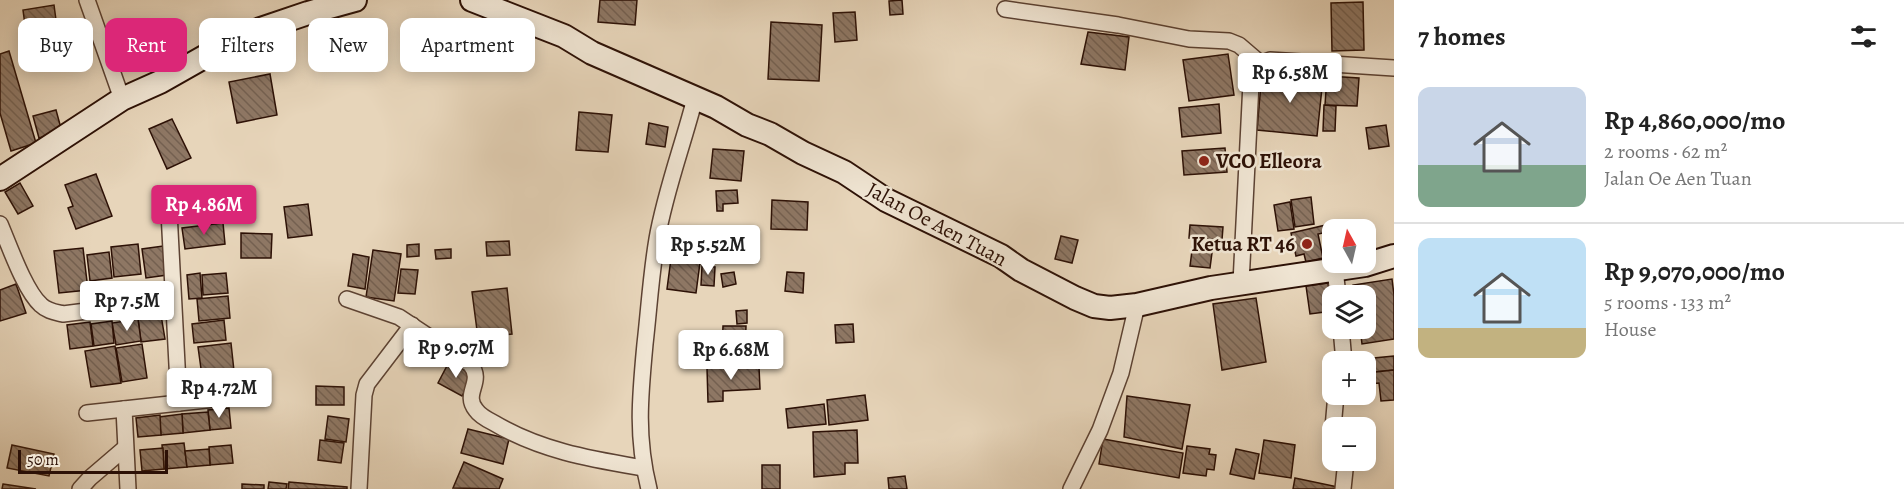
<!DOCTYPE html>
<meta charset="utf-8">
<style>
body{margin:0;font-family:Alegreya,serif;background:#f6f6f6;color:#222;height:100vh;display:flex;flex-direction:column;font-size:22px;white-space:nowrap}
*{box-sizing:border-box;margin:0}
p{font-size:20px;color:#767676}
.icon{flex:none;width:33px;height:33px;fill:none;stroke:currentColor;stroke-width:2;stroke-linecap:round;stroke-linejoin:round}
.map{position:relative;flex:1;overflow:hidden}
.details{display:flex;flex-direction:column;background:#fff;width:510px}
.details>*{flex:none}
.banner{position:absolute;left:18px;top:18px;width:570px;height:54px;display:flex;gap:12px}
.needle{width:39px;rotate:352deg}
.buttons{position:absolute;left:1322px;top:219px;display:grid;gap:12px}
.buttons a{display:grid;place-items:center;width:54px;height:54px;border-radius:12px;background:#fff;box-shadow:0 3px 15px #0003;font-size:30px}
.scale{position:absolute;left:18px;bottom:15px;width:150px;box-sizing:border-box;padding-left:6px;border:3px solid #2d1106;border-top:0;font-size:16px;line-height:21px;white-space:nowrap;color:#2d1106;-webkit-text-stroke:4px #efe4d2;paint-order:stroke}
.price{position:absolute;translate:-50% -51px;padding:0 14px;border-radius:6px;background:#fff;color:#222;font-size:20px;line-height:39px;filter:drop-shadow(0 2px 3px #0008)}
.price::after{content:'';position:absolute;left:50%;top:36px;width:18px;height:14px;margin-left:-9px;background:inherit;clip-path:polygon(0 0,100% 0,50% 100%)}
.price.selected{background:#db2777;color:#fff}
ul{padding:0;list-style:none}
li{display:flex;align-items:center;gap:18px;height:150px;padding:0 24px}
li+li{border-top:2px solid #e0e0e0}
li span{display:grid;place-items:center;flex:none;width:168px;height:120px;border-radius:12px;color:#555}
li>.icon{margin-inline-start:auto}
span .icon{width:72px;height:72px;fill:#fffc;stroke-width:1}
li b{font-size:26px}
h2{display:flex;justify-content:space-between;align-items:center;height:72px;padding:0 24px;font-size:26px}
.chip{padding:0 21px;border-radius:12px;background:#fff;box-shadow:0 3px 15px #0003;font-size:21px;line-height:54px}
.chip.selected{background:#db2777;color:#fff}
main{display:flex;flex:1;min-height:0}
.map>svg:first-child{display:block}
.building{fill:url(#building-back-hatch);stroke:#2d1106;stroke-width:1.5}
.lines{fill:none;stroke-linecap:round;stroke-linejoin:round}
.street-casing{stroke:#5c4233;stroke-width:18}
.secondary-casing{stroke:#2d1106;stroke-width:26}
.street{stroke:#efe4d2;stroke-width:15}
.secondary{stroke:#efe4d2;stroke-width:22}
.poi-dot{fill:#8f2418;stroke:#efe4d2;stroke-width:2}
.labels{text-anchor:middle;stroke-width:5;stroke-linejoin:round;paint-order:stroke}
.poi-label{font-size:21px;font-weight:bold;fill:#2d1106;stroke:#efe4d2;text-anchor:start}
.street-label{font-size:21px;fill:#2d1106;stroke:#efe4d2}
</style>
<main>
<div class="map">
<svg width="1394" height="489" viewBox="0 0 1394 489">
<defs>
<pattern id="building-back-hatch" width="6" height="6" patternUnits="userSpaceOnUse" patternTransform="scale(1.5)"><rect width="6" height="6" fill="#8e7764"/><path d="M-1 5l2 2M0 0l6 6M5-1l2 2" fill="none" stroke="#746050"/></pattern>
</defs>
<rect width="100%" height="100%" fill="#e7d5ba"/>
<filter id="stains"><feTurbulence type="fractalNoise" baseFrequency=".00333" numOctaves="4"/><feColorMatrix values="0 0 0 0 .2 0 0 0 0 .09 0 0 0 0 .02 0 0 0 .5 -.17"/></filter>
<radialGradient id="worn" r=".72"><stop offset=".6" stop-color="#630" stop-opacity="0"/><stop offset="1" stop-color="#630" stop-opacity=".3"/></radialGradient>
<g class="building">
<polygon points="600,0 637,0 635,25 598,22"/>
<polygon points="902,0 903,14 890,15 889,1"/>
<polygon points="1363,2 1364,50 1332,51 1331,3"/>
<polygon points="54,5 58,35 27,40 23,10"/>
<polygon points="855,12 857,40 835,42 833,13"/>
<polygon points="771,22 822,25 819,81 768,79"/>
<polygon points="1088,32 1129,37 1125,70 1081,64"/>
<polygon points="9,51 36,143 11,151 0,113 0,54"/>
<polygon points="254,51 256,60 241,63 239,53"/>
<polygon points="1228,54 1234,95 1189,101 1183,60"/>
<polygon points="1262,72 1323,78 1317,136 1257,130"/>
<polygon points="270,74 277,115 237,123 229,82"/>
<polygon points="1327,76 1359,78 1357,106 1325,105"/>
<polygon points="1219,104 1221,133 1182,137 1179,108"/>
<polygon points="1324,105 1336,106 1335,131 1323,131"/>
<polygon points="56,110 62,132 39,138 33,116"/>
<polygon points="579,112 612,115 608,152 576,150"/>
<polygon points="172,119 191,158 167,169 149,129"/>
<polygon points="649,123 668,127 665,147 646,144"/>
<polygon points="1386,125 1389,146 1369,149 1366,128"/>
<polygon points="1225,148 1227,172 1184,175 1182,151"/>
<polygon points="713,149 744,151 741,181 710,178"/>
<polygon points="96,174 112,216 76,229 68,208 73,206 65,185"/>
<polygon points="20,183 33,206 18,214 5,192"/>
<polygon points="737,190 738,203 723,204 723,211 717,211 716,191"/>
<polygon points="1311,197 1314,224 1295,227 1291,200"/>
<polygon points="772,200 808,202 807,230 771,229"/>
<polygon points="1290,202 1294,229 1278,231 1274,205"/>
<polygon points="308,204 312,235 288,238 284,207"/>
<polygon points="223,223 225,244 185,249 182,228"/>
<polygon points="1190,225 1223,227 1222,240 1189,238"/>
<polygon points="1326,225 1328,232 1318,234 1323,258 1306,262 1304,254 1296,256 1291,233"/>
<polygon points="241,233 272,234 271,258 241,258"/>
<polygon points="1061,236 1078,240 1072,263 1055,259"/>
<polygon points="509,241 510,255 487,256 486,242"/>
<polygon points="1193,243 1213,245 1210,268 1190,266"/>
<polygon points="138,244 141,274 114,277 111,247"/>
<polygon points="419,244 419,256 407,257 407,245"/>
<polygon points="163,246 167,275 146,278 142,249"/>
<polygon points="83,248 88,290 59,293 54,251"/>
<polygon points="451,249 451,258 436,259 435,250"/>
<polygon points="373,250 401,254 394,301 366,297"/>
<polygon points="672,251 701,255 696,293 667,289"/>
<polygon points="109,252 112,278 90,281 87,255"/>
<polygon points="353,254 369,257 365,289 348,286"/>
<polygon points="702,266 715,267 714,286 701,285"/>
<polygon points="401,269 418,270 415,294 398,293"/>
<polygon points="734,272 736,284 723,287 721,274"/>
<polygon points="787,272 804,273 803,293 785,291"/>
<polygon points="200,273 202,298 189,299 187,275"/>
<polygon points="226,273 228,293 203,295 202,275"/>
<polygon points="1392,279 1394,295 1394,339 1362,344 1360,328 1365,328 1365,296 1355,296 1353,285"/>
<polygon points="1328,283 1332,311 1310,314 1306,286"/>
<polygon points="16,284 26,313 0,321 0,290"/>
<polygon points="507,288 512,334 478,338 472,292"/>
<polygon points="228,296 230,318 199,321 197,299"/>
<polygon points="1256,298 1266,362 1222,370 1213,304"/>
<polygon points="747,310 747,323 737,324 736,311"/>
<polygon points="161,315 165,339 141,342 138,319"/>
<polygon points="138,319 141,341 116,345 112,323"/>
<polygon points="224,320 226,340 194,343 192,324"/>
<polygon points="112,321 114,343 94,346 91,324"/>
<polygon points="90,322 93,346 70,349 67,325"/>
<polygon points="853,324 854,342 836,343 835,325"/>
<polygon points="723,326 746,326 745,352 722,352"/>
<polygon points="692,333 710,334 709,362 690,361"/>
<polygon points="231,343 234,371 202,376 198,347"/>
<polygon points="142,344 147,378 122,382 116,348"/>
<polygon points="115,346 121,383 91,387 85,351"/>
<polygon points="1394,356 1394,370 1366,373 1364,359"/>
<polygon points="449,362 474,375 462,396 438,383"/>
<polygon points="759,367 760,389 723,391 723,401 708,402 707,368"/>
<polygon points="1394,370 1394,400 1381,401 1379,383 1368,384 1366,373"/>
<polygon points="316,386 344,387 344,405 316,405"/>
<polygon points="865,395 868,420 829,425 827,400"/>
<polygon points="1127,396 1190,405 1182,449 1124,437"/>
<polygon points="824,404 826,424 788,428 786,409"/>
<polygon points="229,408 231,428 210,430 208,410"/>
<polygon points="208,412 210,430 183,433 182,414"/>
<polygon points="182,414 183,433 161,435 159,417"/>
<polygon points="160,415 161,435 138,437 136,418"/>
<polygon points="328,416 349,419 346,442 325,439"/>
<polygon points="468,429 509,439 503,464 461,453"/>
<polygon points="857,430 858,463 845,463 845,474 814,477 813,432"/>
<polygon points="1103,439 1183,453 1179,478 1099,464"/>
<polygon points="320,440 344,443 341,463 318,460"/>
<polygon points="1264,440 1295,445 1291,478 1259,473"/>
<polygon points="184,443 187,467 164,469 162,445"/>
<polygon points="12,445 54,454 49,476 7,468"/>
<polygon points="231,445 233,463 210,465 209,447"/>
<polygon points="1187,446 1210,449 1209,454 1216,455 1214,470 1207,469 1206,476 1183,473"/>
<polygon points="163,448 164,469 142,471 140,450"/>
<polygon points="209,449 210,465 187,467 185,451"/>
<polygon points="1236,449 1259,454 1254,479 1230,474"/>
<polygon points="464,462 503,479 499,489 453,488"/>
<rect x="762" y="465" width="18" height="24"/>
<polygon points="905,476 907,489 889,489 888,478"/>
<polygon points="1295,478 1338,487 1337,489 1293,489"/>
<polygon points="269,482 287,484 286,489 268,489"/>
<polygon points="289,482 347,487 347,489 288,489"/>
<polygon points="3,484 36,489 2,489"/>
<polygon points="242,484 264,485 264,489 242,489"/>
</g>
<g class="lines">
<g class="street-casing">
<g id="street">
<polyline points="87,0 122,99"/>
<polyline points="1005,9 1118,25 1189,39 1229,41 1239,45 1260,63"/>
<path d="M0,224c9,21 25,67 41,81 6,6 14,7 22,9l110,-14"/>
<polyline points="1335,269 1338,296"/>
<polyline points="1241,283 1251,83 1255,66 1270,60 1394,68"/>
<path d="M347,299l52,18 71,47c15,18 -8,29 6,46 4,6 12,10 18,13 47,28 97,36 149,45"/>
<polyline points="1341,328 1344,362"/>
<polyline points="179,403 224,398"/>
<polyline points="87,413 124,409"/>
<polyline points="1333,428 1336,394"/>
<polyline points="1342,460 1345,470 1343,489"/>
<polyline points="80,489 90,478 125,448"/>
<polyline points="128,489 124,409 179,403 169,212"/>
<polyline points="359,489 364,395 367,384 412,325"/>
<path d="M649,489c-13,-52 -9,-92 -4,-145 4,-35 6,-70 12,-105 8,-47 26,-94 38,-141"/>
<polyline points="1071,489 1100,430 1121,373 1137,305"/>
</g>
</g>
<g class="secondary-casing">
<g id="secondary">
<polyline points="472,0 564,36 592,53 716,107 747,125 770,134 803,153 844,172 886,200 1001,256 1021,270 1075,298 1094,306 1110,308 1137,305 1211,288 1365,265 1394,256"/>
<polyline points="0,179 122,99 160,82 243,35 308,13 355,0"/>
</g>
</g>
<use href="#street" class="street"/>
<use href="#secondary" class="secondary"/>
</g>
<g class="poi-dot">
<circle cx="1204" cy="161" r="6"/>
<circle cx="1307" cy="244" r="6"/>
</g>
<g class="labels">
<g class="poi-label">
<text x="1216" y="168">VCO Elleora</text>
<text x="1295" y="251" text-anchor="end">Ketua RT 46</text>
</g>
<g class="street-label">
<text transform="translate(937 224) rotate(28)" y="7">Jalan Oe Aen Tuan</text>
</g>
</g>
<rect width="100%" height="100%" filter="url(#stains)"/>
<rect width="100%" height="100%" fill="url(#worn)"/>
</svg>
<div class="buttons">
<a><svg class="needle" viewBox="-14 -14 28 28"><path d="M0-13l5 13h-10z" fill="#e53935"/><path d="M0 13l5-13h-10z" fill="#767676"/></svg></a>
<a><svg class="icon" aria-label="layers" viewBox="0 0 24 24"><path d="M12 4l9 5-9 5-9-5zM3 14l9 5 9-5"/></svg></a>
<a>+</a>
<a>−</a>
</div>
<div class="scale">50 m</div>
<b class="price" style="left:1290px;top:104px">Rp 6.58M</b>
<b class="price selected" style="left:204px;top:236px">Rp 4.86M</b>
<b class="price" style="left:708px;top:276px">Rp 5.52M</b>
<b class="price" style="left:127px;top:332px">Rp 7.5M</b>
<b class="price" style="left:456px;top:379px">Rp 9.07M</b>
<b class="price" style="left:731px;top:381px">Rp 6.68M</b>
<b class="price" style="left:219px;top:419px">Rp 4.72M</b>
<div class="banner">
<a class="chip">Buy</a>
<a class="chip selected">Rent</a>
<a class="chip">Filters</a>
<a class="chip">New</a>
<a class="chip">Apartment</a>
</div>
</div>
<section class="details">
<h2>7 homes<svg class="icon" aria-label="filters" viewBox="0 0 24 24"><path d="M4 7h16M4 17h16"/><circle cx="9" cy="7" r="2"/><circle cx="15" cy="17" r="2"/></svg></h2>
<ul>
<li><span style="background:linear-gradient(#c9d6e8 65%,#7fa58c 0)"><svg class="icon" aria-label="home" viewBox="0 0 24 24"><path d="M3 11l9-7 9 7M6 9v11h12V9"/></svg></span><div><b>Rp 4,860,000/mo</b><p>2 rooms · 62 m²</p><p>Jalan Oe Aen Tuan</p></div></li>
<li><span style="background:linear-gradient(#bfe0f5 75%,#c2b280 0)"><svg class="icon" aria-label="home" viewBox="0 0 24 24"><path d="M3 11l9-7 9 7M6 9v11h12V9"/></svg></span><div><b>Rp 9,070,000/mo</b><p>5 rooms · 133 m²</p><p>House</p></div></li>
</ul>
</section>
</main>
